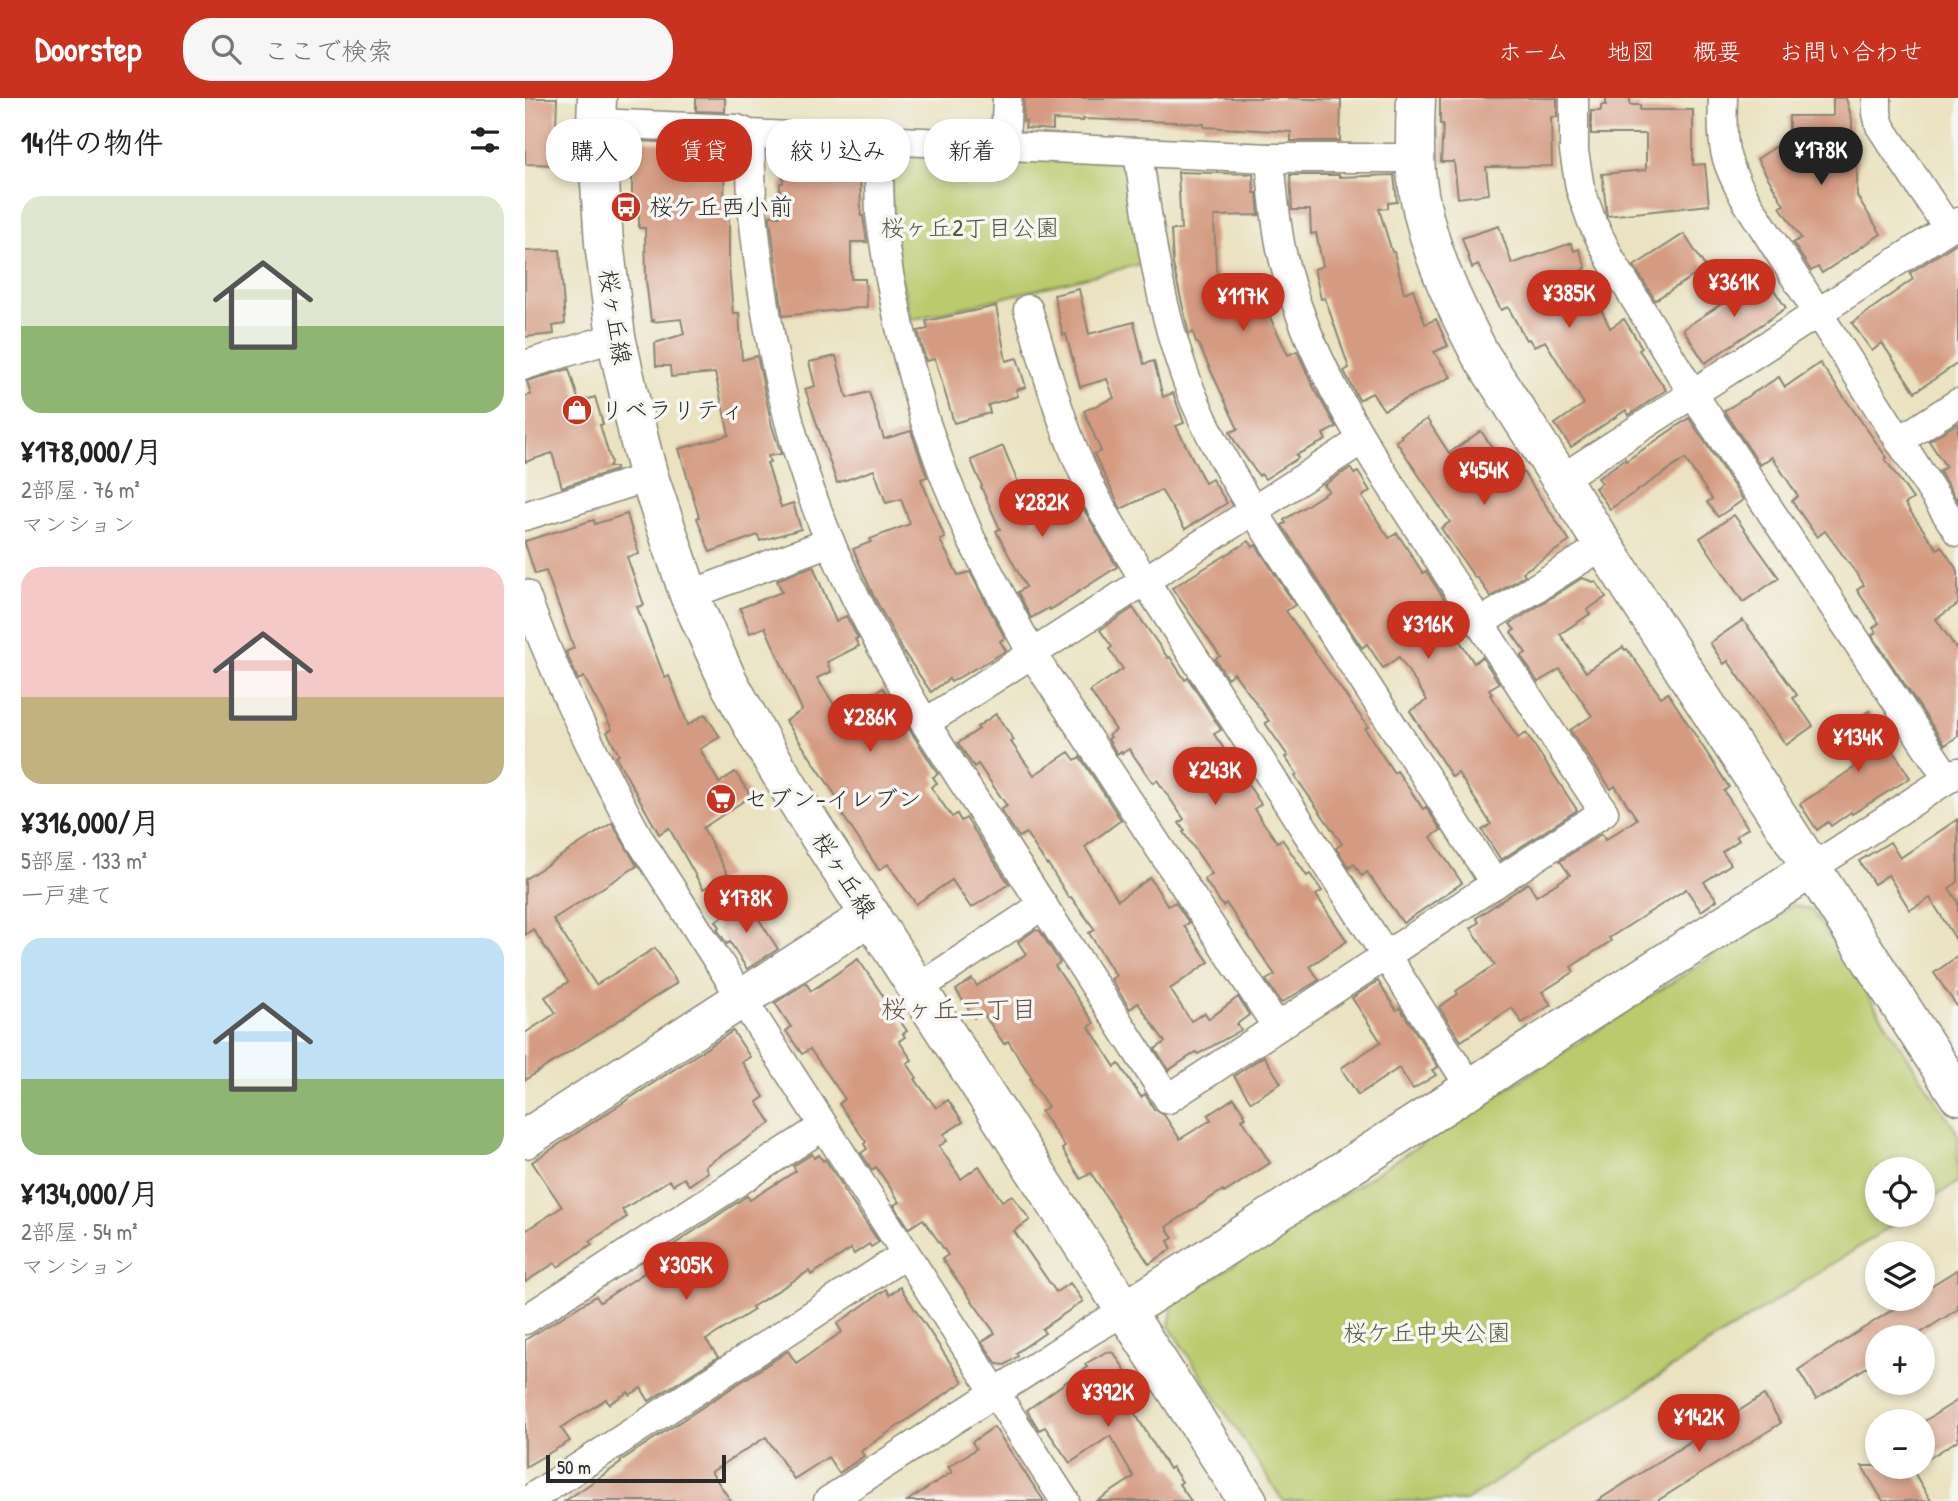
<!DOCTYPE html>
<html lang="ja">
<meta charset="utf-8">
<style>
body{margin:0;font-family:"Patrick Hand","Klee One",sans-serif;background:#f6f6f6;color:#222;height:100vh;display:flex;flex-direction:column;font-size:26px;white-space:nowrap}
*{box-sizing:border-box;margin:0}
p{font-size:23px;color:#767676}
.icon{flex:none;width:38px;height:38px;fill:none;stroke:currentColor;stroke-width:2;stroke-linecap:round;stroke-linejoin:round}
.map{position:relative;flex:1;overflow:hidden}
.side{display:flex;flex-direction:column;background:#fff;width:525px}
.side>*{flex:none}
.banner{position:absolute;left:21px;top:21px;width:665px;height:63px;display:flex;gap:14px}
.fabs{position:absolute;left:1340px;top:1059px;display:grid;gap:14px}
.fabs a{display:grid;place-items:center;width:70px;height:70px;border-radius:50%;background:#fff;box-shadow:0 4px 10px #0003;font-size:35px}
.scale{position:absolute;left:21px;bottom:18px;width:180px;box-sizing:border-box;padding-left:7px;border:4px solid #2b2b2b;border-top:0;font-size:19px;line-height:24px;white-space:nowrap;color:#2b2b2b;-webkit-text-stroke:5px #f6f6f2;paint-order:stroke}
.price{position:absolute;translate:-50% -60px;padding:0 16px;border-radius:24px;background:#c8321e;color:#fff;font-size:23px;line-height:46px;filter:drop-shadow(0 2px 4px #0008)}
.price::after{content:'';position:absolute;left:50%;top:42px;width:21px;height:16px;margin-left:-10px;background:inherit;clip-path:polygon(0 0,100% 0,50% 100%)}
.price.selected{background:#222;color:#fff}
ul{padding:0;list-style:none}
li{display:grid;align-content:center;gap:14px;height:371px;padding:0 21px}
li span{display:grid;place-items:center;height:217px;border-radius:21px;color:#555}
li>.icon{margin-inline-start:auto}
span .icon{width:126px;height:126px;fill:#fffc;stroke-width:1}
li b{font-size:30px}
h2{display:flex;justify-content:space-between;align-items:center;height:84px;padding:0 21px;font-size:30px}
.tag{padding:0 24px;border-radius:28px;background:#fff;box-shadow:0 4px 10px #0003;font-size:24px;line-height:63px}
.tag.selected{background:#c8321e;color:#fff}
header{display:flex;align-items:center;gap:42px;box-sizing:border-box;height:98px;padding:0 35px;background:#c8321e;color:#fff}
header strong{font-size:33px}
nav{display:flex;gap:38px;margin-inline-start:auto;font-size:24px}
.search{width:490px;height:63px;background:#f6f6f6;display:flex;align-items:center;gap:18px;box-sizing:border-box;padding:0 24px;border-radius:28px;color:#767676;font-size:26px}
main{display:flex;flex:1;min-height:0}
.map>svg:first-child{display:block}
.green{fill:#baca6d;stroke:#727a4c;stroke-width:2}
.building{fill:#d59b82}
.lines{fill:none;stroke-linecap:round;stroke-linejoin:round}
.street-casing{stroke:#8a8676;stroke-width:31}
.secondary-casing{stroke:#8a8676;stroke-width:41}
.street{stroke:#fff;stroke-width:28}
.secondary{stroke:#fff;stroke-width:38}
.labels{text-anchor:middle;stroke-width:7;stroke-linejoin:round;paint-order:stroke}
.poi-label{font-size:24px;fill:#2b2b2b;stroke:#f6f6f2;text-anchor:start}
.park-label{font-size:24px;fill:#565b3f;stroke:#f6f6f2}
.street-label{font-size:24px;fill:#2b2b2b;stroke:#f6f6f2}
.neighbourhood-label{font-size:26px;fill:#665249;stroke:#f6f6f2}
</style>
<header>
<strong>Doorstep</strong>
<div class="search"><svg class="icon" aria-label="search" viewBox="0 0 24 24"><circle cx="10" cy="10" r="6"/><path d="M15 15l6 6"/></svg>ここで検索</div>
<nav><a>ホーム</a><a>地図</a><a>概要</a><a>お問い合わせ</a></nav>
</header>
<main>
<section class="side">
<h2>14件の物件<svg class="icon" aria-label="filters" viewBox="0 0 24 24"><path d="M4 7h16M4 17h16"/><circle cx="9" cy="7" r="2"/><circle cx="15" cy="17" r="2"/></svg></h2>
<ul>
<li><span style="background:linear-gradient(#dfe7d0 60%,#8fb573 0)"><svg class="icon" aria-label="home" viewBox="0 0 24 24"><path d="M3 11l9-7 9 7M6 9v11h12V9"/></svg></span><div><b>¥178,000/月</b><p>2部屋 · 76 m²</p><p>マンション</p></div></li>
<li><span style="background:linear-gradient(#f6c9c9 60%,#c2b280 0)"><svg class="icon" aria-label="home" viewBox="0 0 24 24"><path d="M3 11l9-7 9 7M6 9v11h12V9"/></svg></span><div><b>¥316,000/月</b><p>5部屋 · 133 m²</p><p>一戸建て</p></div></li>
<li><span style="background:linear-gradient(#bfe0f5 65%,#8fb573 0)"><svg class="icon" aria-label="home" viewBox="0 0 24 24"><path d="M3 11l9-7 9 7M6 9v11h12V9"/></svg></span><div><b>¥134,000/月</b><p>2部屋 · 54 m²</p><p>マンション</p></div></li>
</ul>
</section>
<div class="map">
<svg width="1433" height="1403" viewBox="0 0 1433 1403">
<rect width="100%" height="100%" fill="#f6f6f2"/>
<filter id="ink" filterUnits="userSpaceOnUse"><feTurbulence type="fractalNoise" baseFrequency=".0143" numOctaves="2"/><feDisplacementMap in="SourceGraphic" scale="14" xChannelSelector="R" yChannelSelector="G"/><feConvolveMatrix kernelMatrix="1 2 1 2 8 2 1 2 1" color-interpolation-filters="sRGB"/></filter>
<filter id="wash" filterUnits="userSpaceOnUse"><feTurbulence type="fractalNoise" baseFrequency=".00686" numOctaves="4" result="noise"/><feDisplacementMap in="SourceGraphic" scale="28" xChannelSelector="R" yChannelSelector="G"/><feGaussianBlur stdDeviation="1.57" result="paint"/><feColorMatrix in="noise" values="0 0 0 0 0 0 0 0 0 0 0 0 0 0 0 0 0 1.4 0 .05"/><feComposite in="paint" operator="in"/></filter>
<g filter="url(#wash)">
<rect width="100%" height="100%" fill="#eae2c0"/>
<g class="green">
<polygon points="385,52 594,64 605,81 616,166 386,222 374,170 363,68"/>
<polygon points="1267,807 1287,812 1433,1036 1433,1084 1398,1106 1398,1071 1353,1071 1353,1116 1383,1117 941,1403 758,1403 644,1228 648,1206"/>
</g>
<g id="blocks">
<g class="building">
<polygon points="0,0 32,0 31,29 39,29 39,67 0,66"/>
<polygon points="171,0 200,0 200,14 171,13"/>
<polygon points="499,0 759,0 816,2 815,43 766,43 766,34 679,29 679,26 650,24 558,21 558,23 528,22 528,32 500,30 501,23 498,23"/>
<polygon points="915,0 1032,0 1032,19 1026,19 1027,68 961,69 964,96 933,100 929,64 916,64 918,26 915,26"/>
<polygon points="1081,0 1105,0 1105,7 1115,7 1115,12 1168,12 1168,67 1180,66 1184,107 1082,118 1077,76 1121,72 1121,36 1066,36 1066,13 1076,13 1076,7 1081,7"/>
<polygon points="1308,0 1321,0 1327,22 1327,57 1332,56 1332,98 1356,136 1297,175 1293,169 1286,173 1268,145 1276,140 1255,109 1259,107 1232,61 1264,40 1264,18 1308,18"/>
<polygon points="114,43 200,47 199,109 204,109 204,169 208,215 214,215 217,262 232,258 247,328 256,356 243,358 245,364 242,365 256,409 268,405 276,431 235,443 233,437 185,454 172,420 174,419 154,351 204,337 190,275 146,279 145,268 131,268 130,245 159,236 156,221 128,224 128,222 126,223 121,182 120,130 114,130 114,117 107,117 107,58 114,58"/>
<polygon points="257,54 287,55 287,58 335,58 336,118 338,118 342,144 326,144 326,181 340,181 342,209 258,218 245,121 245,118 255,118 255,85 258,85"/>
<polygon points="653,74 728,76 729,95 732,95 734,117 689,118 691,170 697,201 744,186 752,213 743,215 763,257 772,253 789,290 811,329 798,336 801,342 771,357 773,360 740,381 736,376 734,378 711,346 705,334 713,331 673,245 671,245 668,234 664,236 648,166 646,132 656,132"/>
<polygon points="765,77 814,77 814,79 869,77 872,104 863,105 863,110 854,111 867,154 869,154 879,195 888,191 900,226 911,221 923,248 909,254 926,279 859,312 847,295 834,302 819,273 824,270 800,200 796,201 789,171 798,168 791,135 786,136 785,112 767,112"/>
<polygon points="974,128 987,166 1046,145 1049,153 1054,151 1061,170 1057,172 1085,230 1099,221 1117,250 1114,252 1141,292 1104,317 1101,312 1046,349 1030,326 1059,306 1020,243 1009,249 1004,241 1001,242 983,209 976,212 953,167 947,170 937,140"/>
<polygon points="1159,136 1181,170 1130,202 1109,168"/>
<polygon points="1433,144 1433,265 1390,294 1357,245 1347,253 1327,225 1388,181 1385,175"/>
<polygon points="35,152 40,226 28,228 29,236 0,239 0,153"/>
<polygon points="1240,178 1261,210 1180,265 1158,231"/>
<polygon points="554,191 564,236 609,224 619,266 629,263 638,299 648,295 659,325 651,328 680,385 687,381 702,405 660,431 636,392 596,411 569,356 576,353 559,313 589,300 582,281 555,289 541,236 538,237 529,197"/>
<polygon points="471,208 481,263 492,260 501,289 491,292 493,298 463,307 465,315 429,325 410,261 401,263 393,233 403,231 401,223"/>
<polygon points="311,258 322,300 344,294 359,341 386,333 402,379 396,381 420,440 415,442 433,477 445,474 480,540 475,543 481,553 426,584 424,581 406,594 378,553 348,497 328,451 346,444 345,441 385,426 376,401 361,405 349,372 312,385 280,291 290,288 284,264"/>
<polygon points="1295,265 1362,360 1360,361 1388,401 1380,406 1412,451 1416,448 1433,473 1433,506 1411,521 1433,553 1433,638 1420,647 1347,537 1351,534 1348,530 1354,525 1332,492 1339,487 1334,479 1300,433 1292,439 1267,403 1273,398 1247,359 1235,367 1199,313 1254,279 1260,289"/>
<polygon points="44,271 54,304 70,299 78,326 75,327 86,364 84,369 91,369 91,372 37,389 27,355 0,364 0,298 6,297 2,283"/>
<polygon points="1164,320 1218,402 1193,419 1182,404 1187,401 1160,361 1085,411 1070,390 1077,385 1073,380 1100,361 1101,363"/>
<polygon points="902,321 924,355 956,333 986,378 996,371 1045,443 998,474 1000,477 966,499 952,479 950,480 916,430 925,424 871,343 877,339 876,337"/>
<polygon points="1433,325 1433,403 1414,373 1421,369 1404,343"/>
<polygon points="478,348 509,424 554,403 592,469 525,512 524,510 506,520 493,494 501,489 471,433 475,431 456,389 457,388 446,362"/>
<polygon points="825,370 829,376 833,374 845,393 837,399 864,440 872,435 898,475 901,473 928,515 920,520 949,565 957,559 974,585 964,591 967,596 965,597 993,640 1001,635 1052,712 976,762 957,732 966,726 933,675 927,679 885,613 902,602 874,559 858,570 842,546 837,550 757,427 761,425 759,422 804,393 799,387"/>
<polygon points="102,416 114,456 102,459 119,507 112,509 140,580 144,578 163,627 180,616 195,639 175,651 194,685 210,674 226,698 178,730 203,777 178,791 144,730 134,736 91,659 94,657 82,634 87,631 59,579 53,582 41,554 49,550 21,473 10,476 0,445 0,443 69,422 70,426"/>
<polygon points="1209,417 1254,480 1218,504 1175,440"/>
<polygon points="724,443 728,449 731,447 770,507 761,513 843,629 840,631 869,675 872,673 898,711 901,709 916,732 906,739 937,785 878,825 842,774 837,778 829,766 824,770 811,750 817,746 770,678 772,676 760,659 763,658 740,625 744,623 709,575 702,580 690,561 695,558 647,490"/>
<polygon points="288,468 311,524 321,518 333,540 330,541 334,548 302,564 306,574 292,580 316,617 358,590 413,676 408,679 412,685 406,689 427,719 432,716 436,723 441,720 484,786 446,810 427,782 391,806 363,766 354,772 315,713 319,710 261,623 277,612 240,529 225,535 215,510 257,494 252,482"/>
<polygon points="1057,480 1072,485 1081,499 1062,512 1065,516 1035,536 1061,574 1098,549 1100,552 1102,551 1136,599 1143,595 1204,689 1199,693 1223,730 1211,738 1214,742 1197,754 1206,766 1179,784 1192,802 1176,813 1161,791 1084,840 1086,843 1046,869 1049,874 1017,894 1026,907 997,925 987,910 936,943 914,909 933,896 931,893 970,867 946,830 954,824 951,820 1003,785 1011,798 1045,777 1035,763 1070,740 1077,736 1080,742 1112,721 1090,688 1086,691 1045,632 1067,618 1035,571 1013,584 996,558 1001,555 986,534 990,532 985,526"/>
<polygon points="608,510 643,560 645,559 660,582 663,580 696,632 689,636 736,706 729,711 752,744 757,741 782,778 785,776 797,793 791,797 822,843 785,868 794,882 756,905 741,882 750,877 701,805 698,808 679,781 687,776 658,734 660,733 654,725 659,721 632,682 628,685 604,651 597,655 596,653 592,656 583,641 586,639 584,637 591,632 565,593 598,571 584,551 587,549 575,532"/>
<polygon points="1218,522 1272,597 1268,600 1288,628 1261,647 1203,563 1199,566 1185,545"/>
<polygon points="1344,613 1385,680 1327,716 1326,714 1306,728 1303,724 1292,732 1275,706 1330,669 1309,635"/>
<polygon points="471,616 489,642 486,644 509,677 544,654 550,662 555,659 596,722 560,749 593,802 625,780 643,808 650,804 664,825 659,828 684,864 645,891 666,923 680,915 684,921 713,899 724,917 712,926 716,932 673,956 671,954 644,972 630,951 640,944 613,905 605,911 586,881 591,878 564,835 570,832 546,799 544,800 523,766 522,767 501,735 494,739 476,712 482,708 453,666 449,669 433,645 454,631 452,629"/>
<polygon points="1433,721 1433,784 1424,790 1433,804 1433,845 1405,800 1385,812 1363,777 1349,786 1334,763 1365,744 1375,760"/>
<polygon points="87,725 112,768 28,821 71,887 130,850 152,885 0,982 0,935 31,915 20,899 43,884 8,831 0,837 0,781"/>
<polygon points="222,803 253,851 222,871 205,844 202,846 192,831 195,829 191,823"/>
<polygon points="510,832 515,833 535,865 530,868 569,925 564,929 590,969 594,966 616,999 620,996 629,1011 639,1017 655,1041 686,1022 683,1017 709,1000 721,1019 717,1021 745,1065 699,1095 698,1092 641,1129 648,1140 643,1143 647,1151 624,1166 566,1075 556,1081 537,1051 540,1049 516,1013 523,1009 505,981 507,980 483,943 479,946 458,915 449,920 431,892 447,881 452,888 501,856 493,844"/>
<polygon points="1433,858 1433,910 1409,875"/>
<polygon points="333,861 382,933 378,936 380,939 374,943 387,962 382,965 392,980 390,981 411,1010 423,1002 438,1024 419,1036 422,1043 414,1048 436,1081 454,1068 477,1103 487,1097 505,1122 489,1133 531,1194 545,1185 558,1203 517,1231 520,1235 491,1255 493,1258 480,1267 472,1266 457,1244 470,1235 417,1161 423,1157 398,1121 384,1130 369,1107 375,1104 351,1069 347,1072 336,1055 342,1051 339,1046 341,1044 314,1006 320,1001 285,951 277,956 261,933 266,929 250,905 281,885 286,893"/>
<polygon points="853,883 871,912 875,910 913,969 907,972 911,977 888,991 874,970 833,997 816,970 856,944 827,900"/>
<polygon points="208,933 225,959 217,964 239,999 232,1004 246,1025 180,1068 183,1074 164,1087 159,1080 148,1087 144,1082 97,1112 102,1119 65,1143 67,1146 33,1169 30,1165 0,1184 0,1133 37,1109 7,1064"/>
<polygon points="739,958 756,985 726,1004 709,978"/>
<polygon points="287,1056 289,1060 294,1057 298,1063 300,1061 319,1090 318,1091 354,1144 346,1149 344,1146 329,1156 326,1151 286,1177 284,1173 227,1209 229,1212 181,1242 193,1259 124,1303 116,1290 105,1297 103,1294 84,1306 81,1301 36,1330 45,1343 0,1369 0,1242 71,1198 75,1204 125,1171 121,1165 222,1098 225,1102 271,1073 268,1068"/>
<polygon points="1433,1171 1433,1211 1389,1239 1353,1239 1353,1262 1291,1301 1273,1272 1386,1200 1398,1200 1398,1193"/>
<polygon points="375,1189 438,1284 336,1353 339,1358 314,1375 303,1359 269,1381 241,1339 186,1374 206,1403 40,1403 96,1365 95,1363 263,1253 271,1265 317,1234 312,1226 361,1191 364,1197"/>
<polygon points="581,1254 589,1255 619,1301 606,1309 644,1371 647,1369 657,1384 654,1386 666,1403 572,1403 609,1379 585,1338 545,1365 520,1329 514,1332 502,1312 562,1269 560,1266"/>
<polygon points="1239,1297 1256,1325 1132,1403 1072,1403"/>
<polygon points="1433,1302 1433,1342 1398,1364 1398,1324"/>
<polygon points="469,1329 519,1403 382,1403 427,1374 423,1369 451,1351 447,1344"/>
<polygon points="1337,1368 1385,1368 1406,1403 1358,1403"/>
</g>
</g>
</g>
<g filter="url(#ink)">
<use href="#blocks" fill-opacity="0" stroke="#8a8676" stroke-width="2"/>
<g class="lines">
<g class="street-casing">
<g id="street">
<polyline points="1049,0 1049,53 1055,90 1067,124 1086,162 1168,296 1423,681"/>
<path d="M1198,0c-2,48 0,62 24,104l211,330"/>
<polyline points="1352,0 1352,15 1355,28 1423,130"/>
<path d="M71,25l141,6 13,5 520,24c3,32 5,64 12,95 25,113 95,210 156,306 55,85 110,169 166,253l-436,287 -243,-376c-47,-79 -92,-161 -120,-248 -28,-85 -43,-173 -52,-261 -2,-26 -2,-53 -3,-80"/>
<polyline points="353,42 355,117 364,176 376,234 399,320 419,377 446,441 507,556 752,929"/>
<polyline points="480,48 482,0"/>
<path d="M613,54c12,84 23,168 56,247 31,74 79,142 123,210 59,91 119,183 178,275"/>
<polyline points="745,60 891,60"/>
<path d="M503,211c15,50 29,101 49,149 18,43 44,83 68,123l326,507"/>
<polyline points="0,267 91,239"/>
<polyline points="1374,343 1433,305"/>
<polyline points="1036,381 1433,124"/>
<polyline points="0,418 124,379"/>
<path d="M0,496c31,85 71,166 115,246l425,661"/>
<polyline points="164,497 305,444"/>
<polyline points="955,525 1079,447"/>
<polyline points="400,625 837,342"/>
<polyline points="1287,770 1433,674"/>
<polyline points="392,891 518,807"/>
<polyline points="0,1222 299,1028"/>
<polyline points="2,1403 381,1156"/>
<polyline points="303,1403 567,1232 600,1213"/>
</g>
</g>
<g class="secondary-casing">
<g id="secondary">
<polyline points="72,0 71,25 79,145 91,239 115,345 124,379 164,497 203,583 236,643 283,721 723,1403"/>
<path d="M891,0c-1,25 -2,50 0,75 7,65 34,124 64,181l478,741"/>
<polyline points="0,1041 346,817"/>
<polyline points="600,1213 1287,770"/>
</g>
</g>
<use href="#street" class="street"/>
<use href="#secondary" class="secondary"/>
</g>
</g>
<defs>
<g id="bus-disc" transform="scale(1.575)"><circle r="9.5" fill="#c8321e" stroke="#f6f6f2"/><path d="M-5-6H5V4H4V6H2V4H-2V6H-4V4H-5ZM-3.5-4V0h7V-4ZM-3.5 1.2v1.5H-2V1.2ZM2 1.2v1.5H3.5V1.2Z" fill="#fff"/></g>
<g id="shop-disc" transform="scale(1.575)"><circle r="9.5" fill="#c8321e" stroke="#f6f6f2"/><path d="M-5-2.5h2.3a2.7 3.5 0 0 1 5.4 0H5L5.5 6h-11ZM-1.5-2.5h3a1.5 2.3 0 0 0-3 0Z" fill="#fff"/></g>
<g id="supermarket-disc" transform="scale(1.575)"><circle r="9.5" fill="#c8321e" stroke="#f6f6f2"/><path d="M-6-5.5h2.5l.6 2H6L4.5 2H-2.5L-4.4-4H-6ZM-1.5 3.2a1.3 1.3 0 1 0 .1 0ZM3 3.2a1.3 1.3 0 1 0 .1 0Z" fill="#fff"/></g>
</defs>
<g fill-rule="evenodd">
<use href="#bus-disc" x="101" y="109"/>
<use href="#shop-disc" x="52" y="312"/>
<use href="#supermarket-disc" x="196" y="701"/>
</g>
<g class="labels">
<g class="poi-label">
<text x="124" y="117">桜ケ丘西小前</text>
<text x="75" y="320">リベラリティ</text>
<text x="219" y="709">セブン-イレブン</text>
</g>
<g class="park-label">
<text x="445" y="138">桜ヶ丘2丁目公園</text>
<text x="902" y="1243">桜ケ丘中央公園</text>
</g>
<g class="street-label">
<text transform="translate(90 219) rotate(81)" y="8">桜ヶ丘線</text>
<text transform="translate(319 777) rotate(57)" y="8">桜ヶ丘線</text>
</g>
<g class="neighbourhood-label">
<text x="434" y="920">桜ヶ丘二丁目</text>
</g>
</g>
</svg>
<div class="fabs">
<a><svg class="icon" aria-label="locate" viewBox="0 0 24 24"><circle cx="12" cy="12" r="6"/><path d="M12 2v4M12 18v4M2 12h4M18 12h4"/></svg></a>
<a><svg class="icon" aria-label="layers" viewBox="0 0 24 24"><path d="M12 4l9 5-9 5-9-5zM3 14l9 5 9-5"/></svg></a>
<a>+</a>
<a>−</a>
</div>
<div class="scale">50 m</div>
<b class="price selected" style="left:1296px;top:89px">¥178K</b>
<b class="price" style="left:1209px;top:221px">¥361K</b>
<b class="price" style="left:1044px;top:232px">¥385K</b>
<b class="price" style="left:718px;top:235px">¥117K</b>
<b class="price" style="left:959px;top:409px">¥454K</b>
<b class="price" style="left:517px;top:441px">¥282K</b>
<b class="price" style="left:903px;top:563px">¥316K</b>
<b class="price" style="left:345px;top:656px">¥286K</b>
<b class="price" style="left:1333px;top:676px">¥134K</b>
<b class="price" style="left:690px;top:709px">¥243K</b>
<b class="price" style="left:221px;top:837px">¥178K</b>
<b class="price" style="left:161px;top:1204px">¥305K</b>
<b class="price" style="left:583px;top:1331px">¥392K</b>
<b class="price" style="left:1174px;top:1356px">¥142K</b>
<div class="banner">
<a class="tag">購入</a>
<a class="tag selected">賃貸</a>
<a class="tag">絞り込み</a>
<a class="tag">新着</a>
</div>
</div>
</main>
